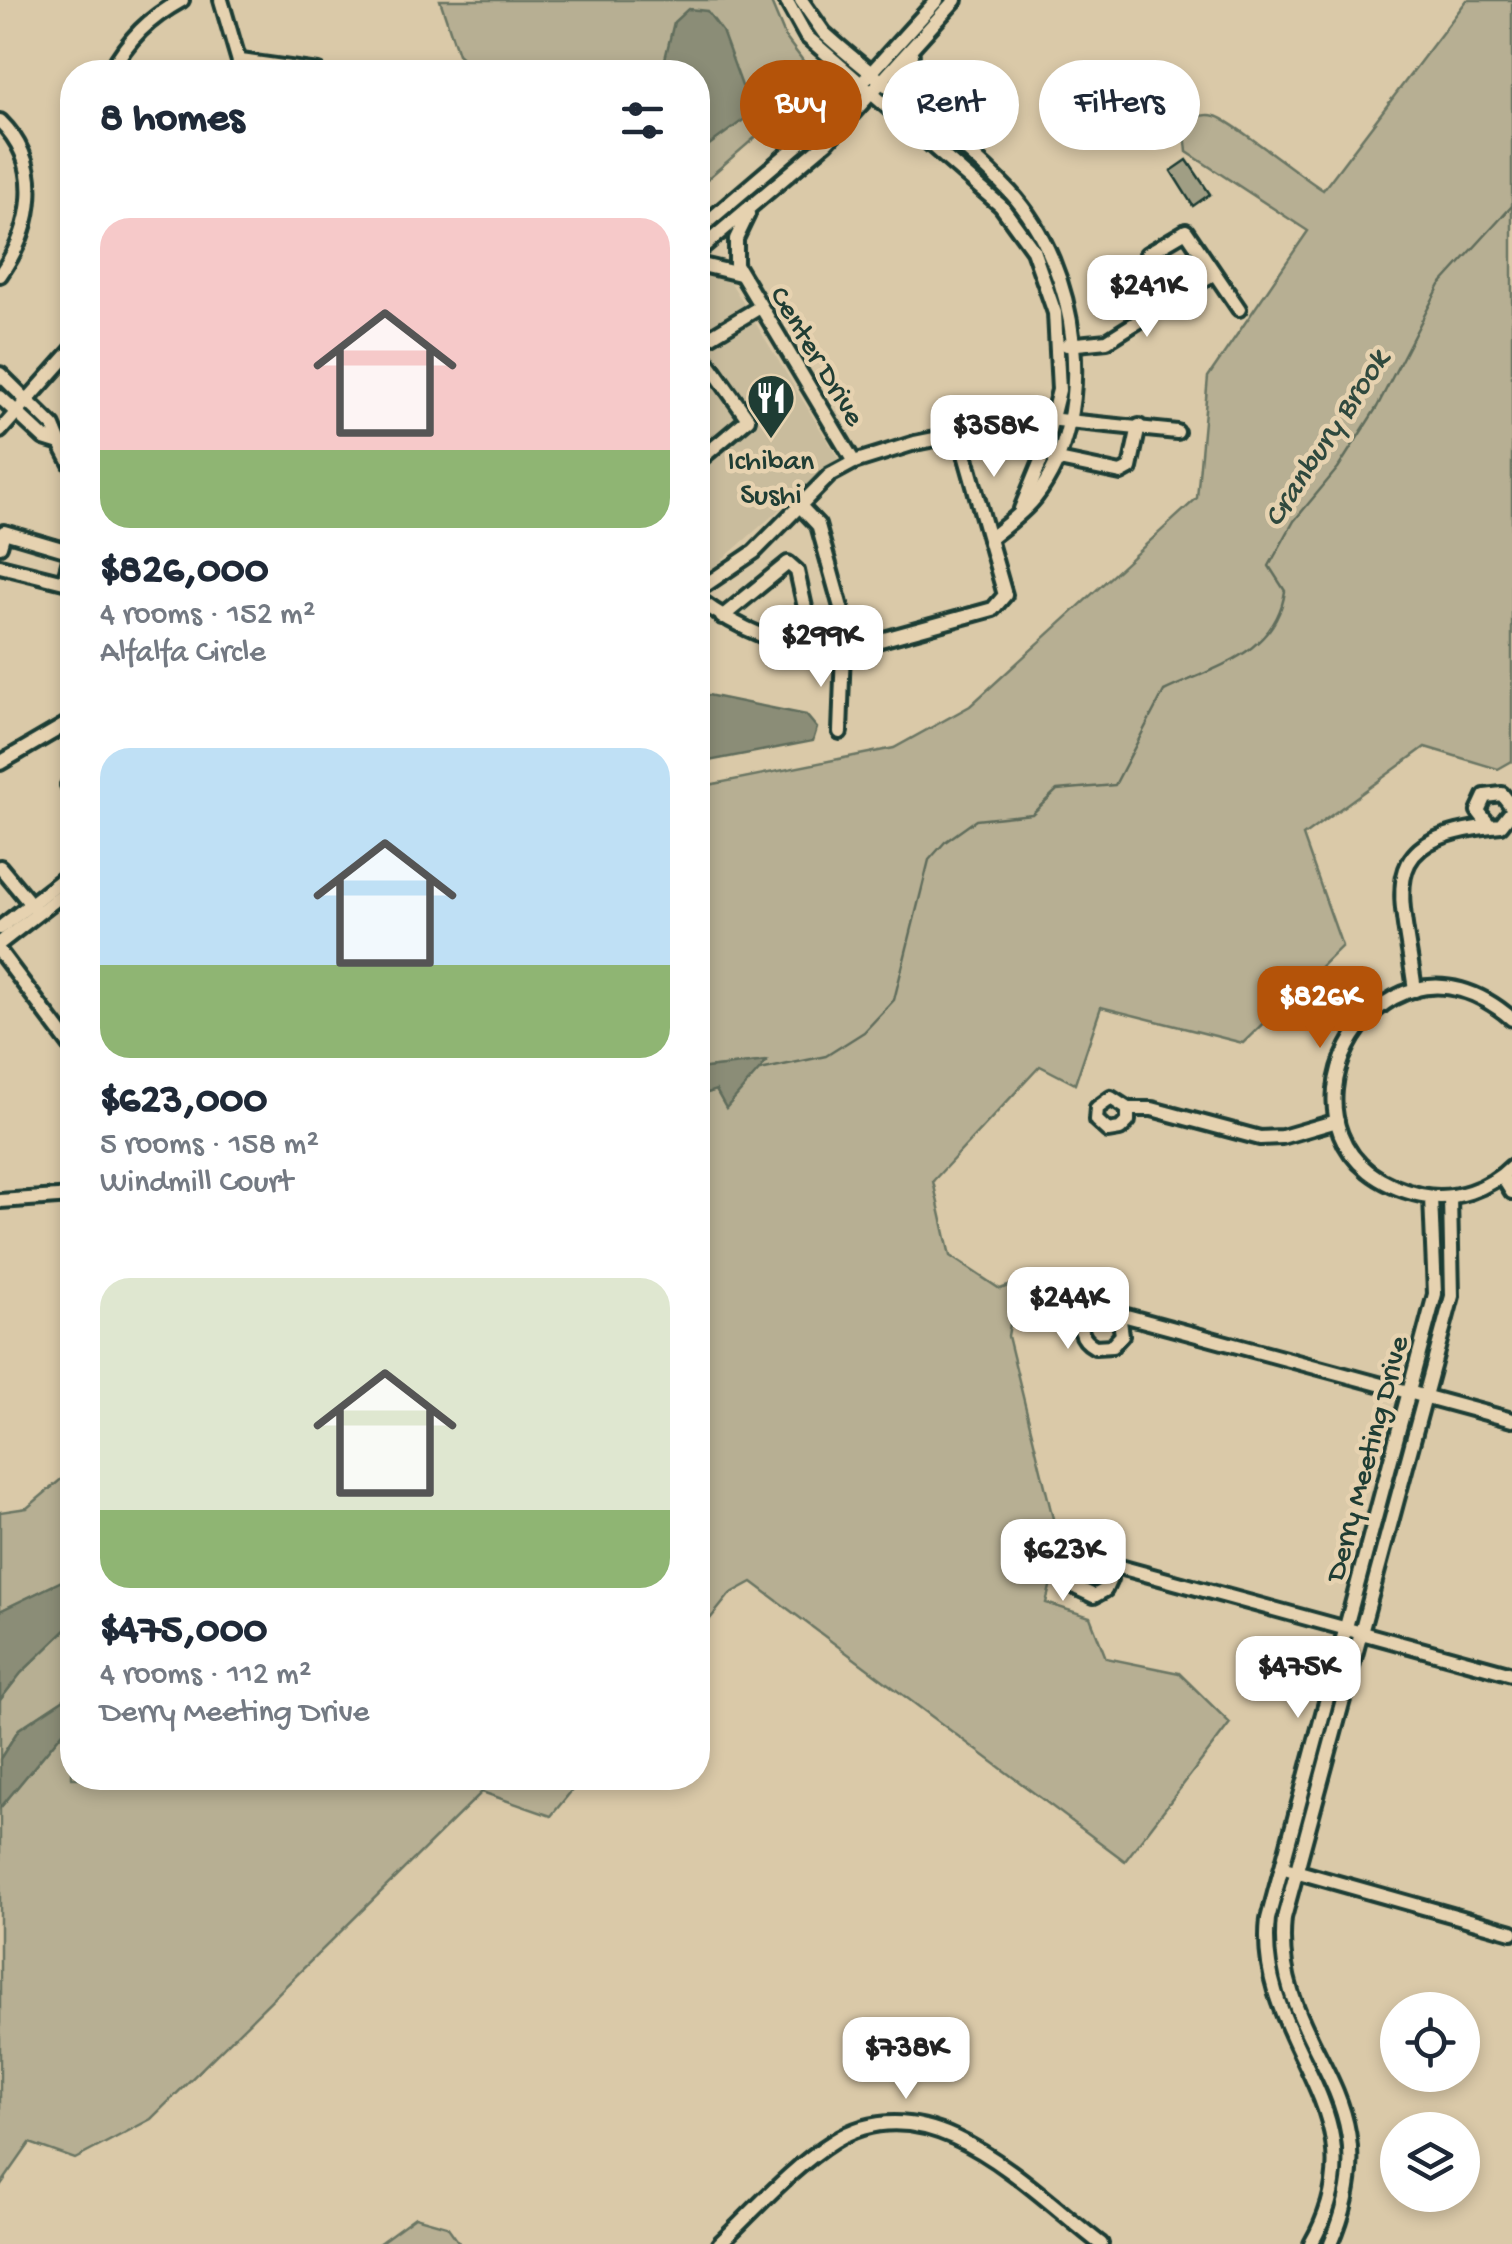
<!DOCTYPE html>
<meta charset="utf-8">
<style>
body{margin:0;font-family:"Gochi Hand",sans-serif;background:#f2f2f3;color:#1f2937;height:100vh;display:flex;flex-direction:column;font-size:38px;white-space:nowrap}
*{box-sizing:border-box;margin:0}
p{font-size:32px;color:#747a83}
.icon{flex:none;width:55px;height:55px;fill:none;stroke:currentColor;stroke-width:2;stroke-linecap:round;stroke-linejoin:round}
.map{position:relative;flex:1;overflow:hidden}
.drawer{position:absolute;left:60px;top:60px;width:650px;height:1730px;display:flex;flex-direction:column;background:#fff;border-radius:40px;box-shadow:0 5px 15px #0003}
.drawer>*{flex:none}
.top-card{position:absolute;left:740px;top:60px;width:620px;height:90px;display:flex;gap:20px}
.tools{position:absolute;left:1380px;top:1992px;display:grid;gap:20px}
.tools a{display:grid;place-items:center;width:100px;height:100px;border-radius:50%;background:#fff;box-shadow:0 5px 15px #0003;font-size:50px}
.price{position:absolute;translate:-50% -85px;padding:0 22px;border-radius:20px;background:#fff;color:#222;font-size:32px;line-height:65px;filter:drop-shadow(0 2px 5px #0008)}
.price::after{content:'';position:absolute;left:50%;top:60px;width:30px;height:22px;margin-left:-15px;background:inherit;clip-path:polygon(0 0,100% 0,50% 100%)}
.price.active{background:#b45309;color:#fff}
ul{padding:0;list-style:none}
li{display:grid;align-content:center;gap:20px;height:530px;padding:0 40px}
li span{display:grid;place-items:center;height:310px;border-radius:30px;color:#555}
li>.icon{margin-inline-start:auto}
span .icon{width:180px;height:180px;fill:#fffc;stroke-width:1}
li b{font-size:42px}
h2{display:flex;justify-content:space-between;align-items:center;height:120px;padding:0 40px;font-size:42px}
.tag{padding:0 35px;border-radius:45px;background:#fff;box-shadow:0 5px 15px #0003;font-size:35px;line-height:90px}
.tag.active{background:#b45309;color:#fff}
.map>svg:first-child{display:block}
.built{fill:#c9bc9d}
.green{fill:#b7af93;stroke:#6b7664;stroke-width:2.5}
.water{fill:#8b8d77;stroke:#606d5c;stroke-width:2.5}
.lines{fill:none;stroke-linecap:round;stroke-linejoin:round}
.stream{stroke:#606d5c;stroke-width:2.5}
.building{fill:#a09e84;stroke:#1f3d34;stroke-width:2.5}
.minor-casing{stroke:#1f3d34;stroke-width:20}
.minor{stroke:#e6d2b0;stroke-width:12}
.labels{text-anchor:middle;stroke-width:9;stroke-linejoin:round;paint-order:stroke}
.street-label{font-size:30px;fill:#1f3d34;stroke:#e6d2b0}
.poi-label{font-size:30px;fill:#1f3d34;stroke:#e6d2b0}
.water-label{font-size:32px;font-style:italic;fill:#2f493e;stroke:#e6d2b0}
</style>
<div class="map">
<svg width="1512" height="2244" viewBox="0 0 1512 2244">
<rect width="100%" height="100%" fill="#dac9a8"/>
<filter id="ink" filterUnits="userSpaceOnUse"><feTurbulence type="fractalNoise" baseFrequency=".01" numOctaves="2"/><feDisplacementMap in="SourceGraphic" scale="20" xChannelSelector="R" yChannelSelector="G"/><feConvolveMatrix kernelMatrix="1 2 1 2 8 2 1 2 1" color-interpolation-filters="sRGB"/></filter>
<g filter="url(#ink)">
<polygon class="built" points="698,275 728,278 838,458 698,581"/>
<g class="green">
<polygon points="440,0 770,0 786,38 819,82 698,187 698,72 478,72 458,54"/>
<path d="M1467,0h45v761l-14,8 -73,-22 -122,89 39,110 -99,97 -142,-36 -26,77 -35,-18 -107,115 17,75 50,33 17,-6 -9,53 52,211 -14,56 44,14 16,41 73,15 51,50 -105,138 -373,-279 -22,12 -32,40v-538l18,-6 10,17 40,-46 -68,8v-282l196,-39 76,-42 227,-208 11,-121 100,-146 -121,-79 -3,-31c10,-3 20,-8 31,-5 15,3 86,61 108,74z"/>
<polygon points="72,1470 68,1578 0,1611 0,1512 27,1508"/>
<polygon points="72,1624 72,1694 19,1729 0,1759 0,1700 21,1673"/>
<polygon points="72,1721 72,1778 582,1778 551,1816 482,1792 151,2119 75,2159 30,2143 0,2186 0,1808"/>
<polygon points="415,2217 447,2226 460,2244 378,2244"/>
</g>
<g class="water">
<polygon points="688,9 707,11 722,31 742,86 770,88 771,100 698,153 698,72 644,72 664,63 674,22"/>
<polygon points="698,693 806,715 817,728 813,741 698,763"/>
<polygon points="767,1061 726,1108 716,1090 698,1096 698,1069"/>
<polygon points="68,1505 72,1505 72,1624 21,1673 0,1700 0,1611 68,1578"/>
<polygon points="72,1694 72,1721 0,1808 0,1759 19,1729"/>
</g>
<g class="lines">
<path class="stream" d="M760,1070l66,-14 38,-24 30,-32 35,-140 16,-18 31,-22 56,-6 25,-24 58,-5 49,-94c50,-24 112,-37 121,-100l-16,-25 25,-45 44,-53 39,-61 63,-122 72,-79"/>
</g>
<polygon class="building" points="1187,160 1210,194 1193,206 1171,171"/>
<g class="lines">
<g class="minor-casing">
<g id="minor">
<polyline points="221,0 242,72"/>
<polyline points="786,0 806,36 1001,206 1033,250 1055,313 1059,390 1042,458 1021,509"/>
<polyline points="912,55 907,80 913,109"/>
<polyline points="241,61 318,72"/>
<polyline points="829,64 836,78 834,112"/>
<path d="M110,72c19,-34 38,-53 72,-72"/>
<path d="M0,121c45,44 33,107 0,154"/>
<polyline points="748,214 736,239 736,265 854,462"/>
<polyline points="698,230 832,116 937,0"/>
<polyline points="698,251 827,142 955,0"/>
<polyline points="698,264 740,274"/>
<polyline points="1168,302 1146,263 1147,254 1186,231 1239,309"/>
<polyline points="698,344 760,307"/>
<polyline points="1067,345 1107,341 1213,274"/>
<polyline points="698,348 748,419 698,461"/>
<polyline points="0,374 53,426 60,443 44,438 0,397"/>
<polyline points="0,431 72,350"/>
<polyline points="959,433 989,539"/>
<polyline points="60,443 72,466"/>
<polyline points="1054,459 1121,473 1130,468 1139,426"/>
<polyline points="799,505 818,525 852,647"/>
<polyline points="0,546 4,532 72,552 64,582 0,566"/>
<polyline points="698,590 754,552 830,475 854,462 915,443 1038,418 1177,432"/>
<path d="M698,599c39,29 89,52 139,53l156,-43 12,-14 -16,-56c15,-12 34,-26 46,-41 65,-84 44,-231 -25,-306 -55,-59 -127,-105 -186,-159l-23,-33"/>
<polyline points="722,617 788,563 797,571 814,649"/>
<polyline points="840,732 843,650"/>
<polyline points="0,763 72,721"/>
<polyline points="68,785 72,791"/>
<polyline points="1489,825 1478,811 1485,796 1502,794 1512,807"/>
<polyline points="0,867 34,908"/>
<polyline points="0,928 72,872"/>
<polyline points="0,943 72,887"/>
<polyline points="0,952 72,1048"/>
<path d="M1415,990c-13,-101 -44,-153 86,-165l11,-14"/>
<path d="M1512,1019c-139,-122 -269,137 -91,176 33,7 68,-6 91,-29"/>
<polyline points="1128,1109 1128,1121 1120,1129 1108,1131 1096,1120 1097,1108 1111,1098 1128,1109 1152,1109 1260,1138 1282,1137 1337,1121"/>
<polyline points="1502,1176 1512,1192"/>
<polyline points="0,1201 72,1196"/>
<path d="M1119,1314l3,21 -10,11 -17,1c-15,-8 -18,-21 -8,-35l20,-6 12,8 393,106"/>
<polyline points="1105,1566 1110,1579 1105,1590 1094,1596 1077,1588 1076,1569 1094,1560 1512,1674"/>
<polyline points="1288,1869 1512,1932"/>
<path d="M719,2244c36,-34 72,-76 115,-103 97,-61 195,48 267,103"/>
<path d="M1311,2244c76,-133 -57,-198 -43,-325l167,-625 -4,-97"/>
<path d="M1331,2244c67,-155 -61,-194 -47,-326l168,-622 -2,-99"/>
</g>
</g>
<use href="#minor" class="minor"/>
</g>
</g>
<defs>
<g id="restaurant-pin" transform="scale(2.5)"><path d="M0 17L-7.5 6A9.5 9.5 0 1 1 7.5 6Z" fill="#1f3d34" stroke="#e6d2b0"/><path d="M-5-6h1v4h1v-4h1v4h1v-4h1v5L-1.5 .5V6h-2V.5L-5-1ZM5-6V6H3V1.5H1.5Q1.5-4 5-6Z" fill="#fff"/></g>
</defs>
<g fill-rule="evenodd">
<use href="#restaurant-pin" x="771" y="398"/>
</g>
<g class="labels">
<g class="street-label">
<text transform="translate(819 355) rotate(59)" y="10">Center Drive</text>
<text transform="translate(1365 1458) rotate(-75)" y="10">Derry Meeting Drive</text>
</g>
<g class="poi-label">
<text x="771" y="469">Ichiban<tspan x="771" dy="34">Sushi</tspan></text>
</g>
<g class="water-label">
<text transform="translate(1324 437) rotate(-57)" y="11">Cranbury Brook</text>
</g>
</g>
</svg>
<div class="tools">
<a><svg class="icon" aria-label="locate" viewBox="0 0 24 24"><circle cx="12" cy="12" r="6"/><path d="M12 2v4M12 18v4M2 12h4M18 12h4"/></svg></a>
<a><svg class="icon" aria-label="layers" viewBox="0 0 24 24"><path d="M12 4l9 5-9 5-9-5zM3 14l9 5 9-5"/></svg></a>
</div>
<b class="price" style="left:1147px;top:340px">$241K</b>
<b class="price" style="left:994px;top:480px">$358K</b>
<b class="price" style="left:821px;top:690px">$299K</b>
<b class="price active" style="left:1320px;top:1051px">$826K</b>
<b class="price" style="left:1068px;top:1352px">$244K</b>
<b class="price" style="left:1063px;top:1604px">$623K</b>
<b class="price" style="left:1298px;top:1721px">$475K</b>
<b class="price" style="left:906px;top:2102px">$738K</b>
<div class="top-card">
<a class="tag active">Buy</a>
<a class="tag">Rent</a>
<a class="tag">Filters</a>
</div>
<section class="drawer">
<h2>8 homes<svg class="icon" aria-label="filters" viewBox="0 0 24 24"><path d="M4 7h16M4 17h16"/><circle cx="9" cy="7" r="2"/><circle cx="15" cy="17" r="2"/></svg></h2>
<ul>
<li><span style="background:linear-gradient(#f6c9c9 75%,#8fb573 0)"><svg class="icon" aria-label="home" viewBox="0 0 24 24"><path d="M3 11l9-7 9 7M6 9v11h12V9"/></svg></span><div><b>$826,000</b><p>4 rooms · 152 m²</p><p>Alfalfa Circle</p></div></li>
<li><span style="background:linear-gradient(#bfe0f5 70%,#8fb573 0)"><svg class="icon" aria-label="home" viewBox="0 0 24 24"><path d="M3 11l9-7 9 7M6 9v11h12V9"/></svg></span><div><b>$623,000</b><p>5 rooms · 158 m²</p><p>Windmill Court</p></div></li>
<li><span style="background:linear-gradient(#dfe7d0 75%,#8fb573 0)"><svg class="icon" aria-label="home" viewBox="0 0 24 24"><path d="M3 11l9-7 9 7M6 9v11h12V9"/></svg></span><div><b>$475,000</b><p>4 rooms · 112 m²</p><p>Derry Meeting Drive</p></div></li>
</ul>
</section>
</div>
